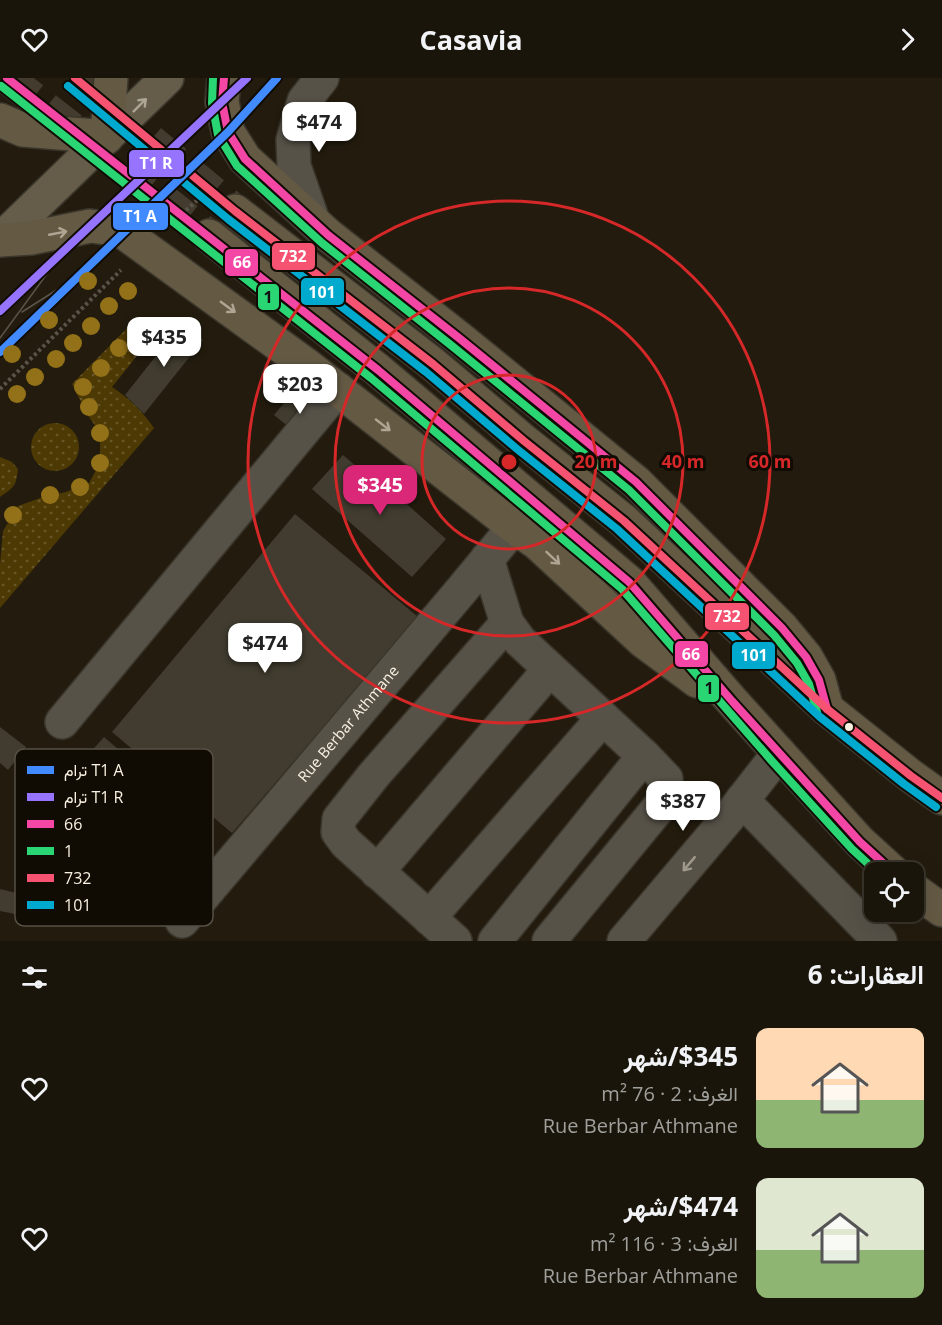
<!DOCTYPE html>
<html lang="ar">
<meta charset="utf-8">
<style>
body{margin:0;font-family:"Open Sans",Vazirmatn,sans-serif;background:#231e13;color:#f1f3f6;direction:rtl;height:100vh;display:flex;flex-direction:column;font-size:22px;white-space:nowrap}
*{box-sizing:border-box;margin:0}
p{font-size:20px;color:#9f9f9c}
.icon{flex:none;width:33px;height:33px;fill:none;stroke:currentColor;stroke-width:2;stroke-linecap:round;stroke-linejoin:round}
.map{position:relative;height:863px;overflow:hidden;direction:ltr}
.side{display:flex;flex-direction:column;background:#1a150a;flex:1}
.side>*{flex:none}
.controls{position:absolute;left:864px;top:784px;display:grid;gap:12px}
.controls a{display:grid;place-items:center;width:60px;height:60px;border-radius:12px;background:#1a150a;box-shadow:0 6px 24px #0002,0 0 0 2px #38342b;font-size:30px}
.price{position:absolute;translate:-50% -51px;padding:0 14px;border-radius:12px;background:#fff;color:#222;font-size:20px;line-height:39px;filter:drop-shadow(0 2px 3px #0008)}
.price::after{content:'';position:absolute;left:50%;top:36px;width:18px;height:14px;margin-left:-9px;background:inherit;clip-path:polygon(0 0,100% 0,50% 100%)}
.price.active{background:#db2777;color:#fff}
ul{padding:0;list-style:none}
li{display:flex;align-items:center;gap:18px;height:150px;padding:0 18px}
li span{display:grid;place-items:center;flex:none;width:168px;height:120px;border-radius:12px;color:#555}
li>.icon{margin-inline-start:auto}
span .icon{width:72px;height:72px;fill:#fffc;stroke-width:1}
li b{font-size:26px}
h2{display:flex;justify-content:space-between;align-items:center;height:72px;padding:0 18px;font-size:26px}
header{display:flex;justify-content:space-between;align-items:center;height:78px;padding:0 18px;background:#1a150a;font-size:27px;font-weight:700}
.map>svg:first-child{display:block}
.garden{fill:url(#garden-dots)}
.building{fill:#413c2f}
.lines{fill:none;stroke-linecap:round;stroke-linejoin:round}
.highway-tunnel{stroke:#433c2e;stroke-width:33;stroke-dasharray:33 16;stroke-linecap:butt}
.minor-casing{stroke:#3b362c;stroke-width:36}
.major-casing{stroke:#3b362c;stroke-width:36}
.highway-casing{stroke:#3b362c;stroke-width:36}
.path{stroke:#59544a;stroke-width:4;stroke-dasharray:3 3;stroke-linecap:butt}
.minor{stroke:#575248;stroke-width:33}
.major{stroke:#655d4a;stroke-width:33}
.highway{stroke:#645a44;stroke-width:33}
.tram{stroke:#5a554a;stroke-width:1.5}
.bus-1-casing{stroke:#100b03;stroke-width:12}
.bus-2-casing{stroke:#100b03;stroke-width:12}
.bus-3-casing{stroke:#100b03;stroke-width:12}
.bus-4-casing{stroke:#100b03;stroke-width:12}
.bus-1{stroke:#f346a5;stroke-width:8}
.bus-2{stroke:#2ad673;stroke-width:8}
.bus-3{stroke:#f65372;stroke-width:8}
.bus-4{stroke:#00a9ce;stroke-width:8}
.tram-1-casing{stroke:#100b03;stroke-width:12}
.tram-2-casing{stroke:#100b03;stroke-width:12}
.tram-1{stroke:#428aff;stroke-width:8}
.tram-2{stroke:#9674ff;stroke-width:8}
.tree{fill:#937118}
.oneway{stroke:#aea695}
.oneway2{stroke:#aea592}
.oneway3{stroke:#9f998c}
.ring{fill:none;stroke:#d62828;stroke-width:3}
.bus-dot{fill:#f8f0e0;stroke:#100b03;stroke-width:2}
.labels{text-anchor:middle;stroke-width:6;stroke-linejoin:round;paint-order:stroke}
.street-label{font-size:15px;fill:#f8f0e0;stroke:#100b03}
.key{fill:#100b03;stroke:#565045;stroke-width:1.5}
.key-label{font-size:16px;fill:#f8f0e0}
.centre{fill:#d62828;stroke:#100b03;stroke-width:3}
.ring-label{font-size:18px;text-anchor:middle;font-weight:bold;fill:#d62828;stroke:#100b03;stroke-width:6;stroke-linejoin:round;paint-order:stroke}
.line-badge{stroke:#100b03;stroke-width:2}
.badge-label{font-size:16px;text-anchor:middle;font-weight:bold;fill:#fff}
.pale-badge-label{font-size:16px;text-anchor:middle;font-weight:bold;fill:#111}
</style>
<header><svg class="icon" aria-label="forward" viewBox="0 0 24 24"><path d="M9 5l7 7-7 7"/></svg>Casavia<svg class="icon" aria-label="heart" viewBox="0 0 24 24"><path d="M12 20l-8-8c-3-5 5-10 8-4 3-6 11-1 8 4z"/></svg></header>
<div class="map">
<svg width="942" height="863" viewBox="0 0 942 863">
<defs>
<pattern id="garden-dots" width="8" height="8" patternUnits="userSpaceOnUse" patternTransform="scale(1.5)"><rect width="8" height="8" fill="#4d3903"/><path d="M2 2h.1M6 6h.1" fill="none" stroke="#675627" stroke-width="1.8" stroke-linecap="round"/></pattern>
</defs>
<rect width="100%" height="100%" fill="#231c0e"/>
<g class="garden">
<path d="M138,239l18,15 -44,55c17,11 30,24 42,41l-154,180v-44l3,-33 15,-25 25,-9 23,-5 23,-9 11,-20v-30l-13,-19 -15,-30z"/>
<circle cx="55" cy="369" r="24"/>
<path d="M0,379l12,5 6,7c-2,18 -4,18 -18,28z"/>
</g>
<g class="building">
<polygon points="182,245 203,262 144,336 125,317"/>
<polygon points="295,312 325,337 305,362 274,337"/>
<polygon points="343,377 396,423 400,420 446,461 412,499 312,411"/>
<polygon points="295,436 418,539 232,755 112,654"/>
<polygon points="0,649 26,669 8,692 0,685"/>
<polygon points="104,659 209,750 155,811 50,720"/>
<polygon points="0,811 25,817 20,837 0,833"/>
</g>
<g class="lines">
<g class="highway-tunnel">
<polyline points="7,0 209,158"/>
<polyline points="75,0 235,133"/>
</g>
<g class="minor-casing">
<g id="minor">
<polyline points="313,143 294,88 293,62 304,23 322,0"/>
<polyline points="487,481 507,545 520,563 644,678 666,701 665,722 549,863"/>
<polyline points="62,644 338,311"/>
<polyline points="742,722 880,863"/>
<polyline points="377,794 550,591"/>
<polyline points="429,840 603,640"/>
<path id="s1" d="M182,843l278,-329 54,-65"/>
<polyline points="455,863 346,765 338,754 339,741 373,698 507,545"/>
<polyline points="495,863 644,678"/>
<polyline points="624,863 733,734 779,675"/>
</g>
</g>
<g class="major-casing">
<polyline id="major" points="0,162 167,0"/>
</g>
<g class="highway-casing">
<g id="highway">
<polyline points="224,0 222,24 228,54 245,81 328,157 459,260 636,404 782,550 806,579 819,602 825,624"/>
<polyline points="0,42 23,52 107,59 111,0"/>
<polyline points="235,133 433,286 524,363 624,443 827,631 911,698 942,720"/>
<polyline points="209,158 378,292 629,504 732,623 779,675 860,764 894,795"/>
<polyline points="0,162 31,160 90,148 106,150 123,154 304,285 514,449 537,465 643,563 697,603"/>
<polyline points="914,812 942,832"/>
</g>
</g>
<g class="path">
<polyline points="168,148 210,111"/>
<polyline points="0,311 121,192"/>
</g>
<use href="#minor" class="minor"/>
<use href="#major" class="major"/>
<use href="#highway" class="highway"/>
<g class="tram">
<polyline points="22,234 77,199"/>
<polyline points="0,260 63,174"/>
</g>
<g class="bus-1-casing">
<g id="bus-1">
<polyline points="7,0 378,292 629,504 732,623 860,764 894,795"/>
<polyline points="224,0 222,24 228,54 245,81 328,157 459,260 636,404 782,550 806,579 819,602 827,631"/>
</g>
</g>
<g class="bus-2-casing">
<g id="bus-2">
<polyline points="213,0 212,25 218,57 237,88 322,165 452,268 629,412 774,557 797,585 809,606 817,634"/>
<polyline points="1,8 371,300 622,511 771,682 852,771 878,795"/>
</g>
</g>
<g class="bus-3-casing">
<polyline id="bus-3" points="75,0 235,133 433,286 524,363 624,443 827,631 911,698 942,720"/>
</g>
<g class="bus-4-casing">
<polyline id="bus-4" points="68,8 228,141 426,294 517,371 617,451 820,639 904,706 936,729"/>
</g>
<use href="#bus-1" class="bus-1"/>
<use href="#bus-2" class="bus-2"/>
<use href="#bus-3" class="bus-3"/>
<use href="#bus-4" class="bus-4"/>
<g class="tram-1-casing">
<polyline id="tram-1" points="0,274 228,54 277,0"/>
</g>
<g class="tram-2-casing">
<polyline id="tram-2" points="0,233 247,0"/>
</g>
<use href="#tram-1" class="tram-1"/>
<use href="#tram-2" class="tram-2"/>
</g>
<g class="tree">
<circle cx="88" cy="203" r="9"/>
<circle cx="128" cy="213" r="9"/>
<circle cx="109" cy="228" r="9"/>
<circle cx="49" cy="242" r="9"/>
<circle cx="91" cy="248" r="9"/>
<circle cx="137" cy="253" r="9"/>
<circle cx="73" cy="265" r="9"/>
<circle cx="119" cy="270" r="9"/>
<circle cx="12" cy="276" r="9"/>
<circle cx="56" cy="281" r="9"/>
<circle cx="101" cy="290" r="9"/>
<circle cx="35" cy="299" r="9"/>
<circle cx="83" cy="309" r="9"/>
<circle cx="17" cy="316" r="9"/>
<circle cx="89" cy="329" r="9"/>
<circle cx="100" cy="355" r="9"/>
<circle cx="100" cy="385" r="9"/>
<circle cx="80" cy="409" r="9"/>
<circle cx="50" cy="417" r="9"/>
<circle cx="13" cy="437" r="9"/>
</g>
<defs><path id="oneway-shaft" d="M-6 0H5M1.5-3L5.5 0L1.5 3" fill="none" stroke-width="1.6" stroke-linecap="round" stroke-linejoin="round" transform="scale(1.5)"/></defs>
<use class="oneway" href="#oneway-shaft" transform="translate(140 27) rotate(-45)"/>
<g class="oneway2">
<use href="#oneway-shaft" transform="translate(58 155) rotate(-11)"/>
<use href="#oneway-shaft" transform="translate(228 229) rotate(36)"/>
<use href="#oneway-shaft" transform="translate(383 347) rotate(38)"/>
<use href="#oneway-shaft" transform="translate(553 480) rotate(43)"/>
</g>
<use class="oneway3" href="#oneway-shaft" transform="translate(689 786) rotate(130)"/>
<g class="ring">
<circle cx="509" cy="384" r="87"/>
<circle cx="509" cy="384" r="174"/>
<circle cx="509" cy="384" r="261"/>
</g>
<circle class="bus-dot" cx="849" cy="649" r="5"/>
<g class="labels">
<g class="street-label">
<text dy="5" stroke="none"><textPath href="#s1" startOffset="258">Rue Berbar Athmane</textPath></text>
</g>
</g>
<rect x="15" y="671" width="198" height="177" rx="9" class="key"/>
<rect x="27" y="688" width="27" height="8" fill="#428aff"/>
<rect x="27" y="715" width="27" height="8" fill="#9674ff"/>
<rect x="27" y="742" width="27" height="8" fill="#f346a5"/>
<rect x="27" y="769" width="27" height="8" fill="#2ad673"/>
<rect x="27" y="796" width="27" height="8" fill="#f65372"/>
<rect x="27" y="823" width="27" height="8" fill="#00a9ce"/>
<g class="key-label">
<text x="64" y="698">ترام T1 A</text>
<text x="64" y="725">ترام T1 R</text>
<text x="64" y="752">66</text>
<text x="64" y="779">1</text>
<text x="64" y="806">732</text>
<text x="64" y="833">101</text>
</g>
<circle cx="509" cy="384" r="9" class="centre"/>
<g class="ring-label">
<text x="596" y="390">20 m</text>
<text x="683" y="390">40 m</text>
<text x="770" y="390">60 m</text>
</g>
<g class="line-badge">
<rect x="128" y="71" width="57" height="29" rx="6" fill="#9674ff"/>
<rect x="112" y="124" width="57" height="29" rx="6" fill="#428aff"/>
<rect x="271" y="164" width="45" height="29" rx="6" fill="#f65372"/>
<rect x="224" y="170" width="35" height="29" rx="6" fill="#f346a5"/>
<rect x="300" y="199" width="45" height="29" rx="6" fill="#00a9ce"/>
<rect x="257" y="205" width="23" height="28" rx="6" fill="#2ad673"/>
<rect x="704" y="524" width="46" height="29" rx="6" fill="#f65372"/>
<rect x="674" y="562" width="35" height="28" rx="6" fill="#f346a5"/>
<rect x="731" y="563" width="45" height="29" rx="6" fill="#00a9ce"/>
<rect x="697" y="596" width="23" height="29" rx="6" fill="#2ad673"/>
</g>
<g class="badge-label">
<text x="156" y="91">T1 R</text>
<text x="140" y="144">T1 A</text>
<text x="293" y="184">732</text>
<text x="242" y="190">66</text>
<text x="322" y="220">101</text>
<text x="727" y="544">732</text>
<text x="691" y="582">66</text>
<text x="754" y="583">101</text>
</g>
<g class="pale-badge-label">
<text x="268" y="225">1</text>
<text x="709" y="616">1</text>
</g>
</svg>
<div class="controls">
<a><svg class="icon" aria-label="locate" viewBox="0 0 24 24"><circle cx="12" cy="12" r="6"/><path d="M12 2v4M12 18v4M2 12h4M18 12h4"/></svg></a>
</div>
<b class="price" style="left:319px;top:75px">$474</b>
<b class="price" style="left:164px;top:290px">$435</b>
<b class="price" style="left:300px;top:337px">$203</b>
<b class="price active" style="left:380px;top:438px">$345</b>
<b class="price" style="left:265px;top:596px">$474</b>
<b class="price" style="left:683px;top:754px">$387</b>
</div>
<section class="side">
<h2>العقارات: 6<svg class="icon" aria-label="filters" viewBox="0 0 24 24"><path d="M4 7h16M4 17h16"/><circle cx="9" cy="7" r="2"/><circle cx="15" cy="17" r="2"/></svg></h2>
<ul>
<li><span style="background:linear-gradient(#ffd9b3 60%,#8fb573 0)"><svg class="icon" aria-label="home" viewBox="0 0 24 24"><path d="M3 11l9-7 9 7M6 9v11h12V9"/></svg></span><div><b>$345/شهر</b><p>الغرف: 2 · 76 m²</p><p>Rue Berbar Athmane</p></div><svg class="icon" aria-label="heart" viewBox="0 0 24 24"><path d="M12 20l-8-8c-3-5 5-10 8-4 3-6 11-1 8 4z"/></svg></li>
<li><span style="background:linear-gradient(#dfe7d0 60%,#8fb573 0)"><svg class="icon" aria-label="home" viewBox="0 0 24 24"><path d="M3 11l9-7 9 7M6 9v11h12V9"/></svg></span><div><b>$474/شهر</b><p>الغرف: 3 · 116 m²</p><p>Rue Berbar Athmane</p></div><svg class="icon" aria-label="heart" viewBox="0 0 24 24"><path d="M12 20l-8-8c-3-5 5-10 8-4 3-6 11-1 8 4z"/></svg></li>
</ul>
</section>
